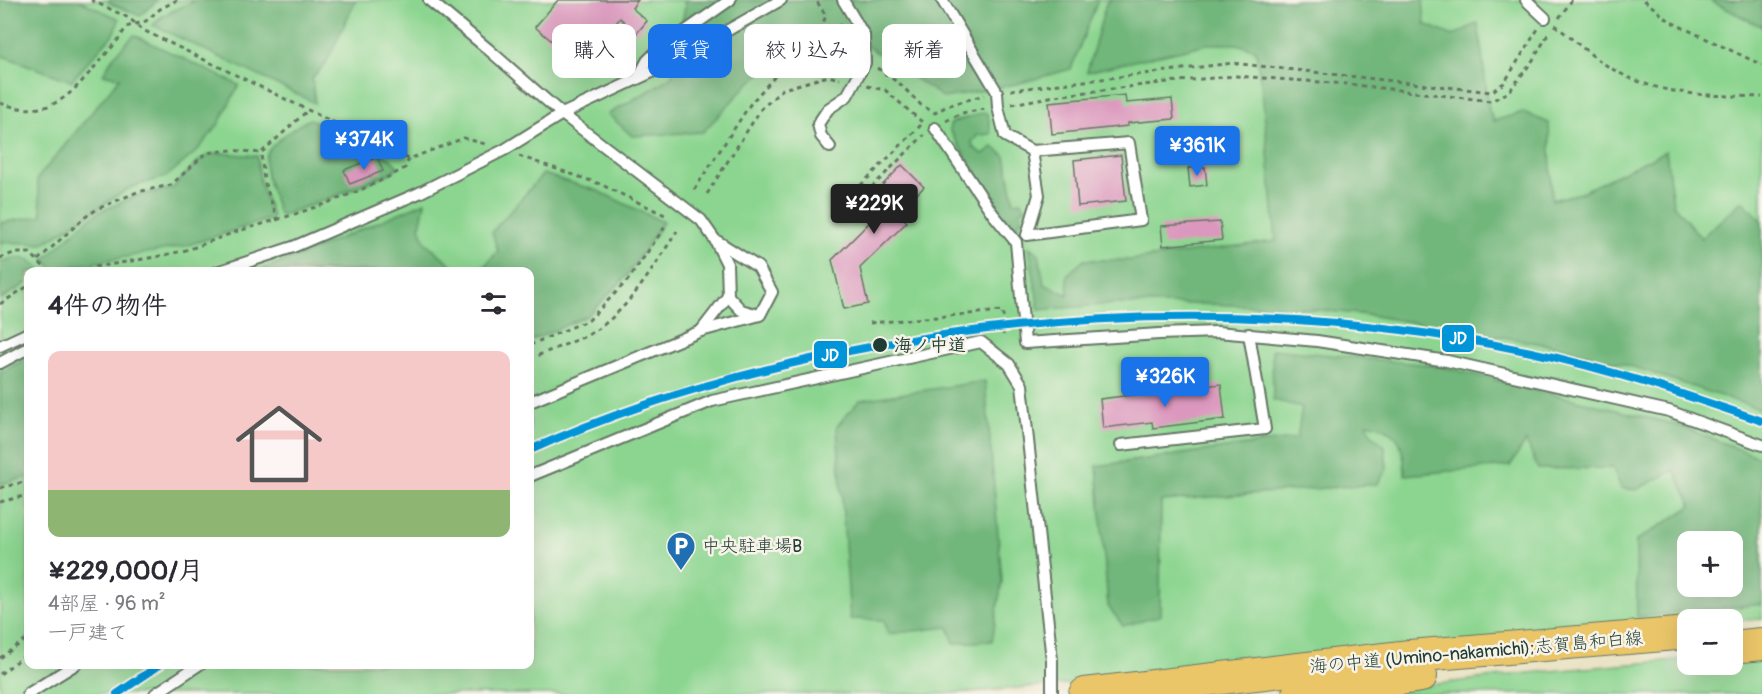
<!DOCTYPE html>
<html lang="ja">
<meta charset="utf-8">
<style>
body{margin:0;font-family:Pangolin,"Klee One",sans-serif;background:#f2f2f3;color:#2b2b33;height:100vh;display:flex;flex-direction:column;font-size:22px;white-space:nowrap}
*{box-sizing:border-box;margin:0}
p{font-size:20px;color:#7c7c81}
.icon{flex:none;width:33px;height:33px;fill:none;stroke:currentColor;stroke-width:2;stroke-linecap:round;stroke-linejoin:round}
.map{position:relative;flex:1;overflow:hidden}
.details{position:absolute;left:24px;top:267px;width:510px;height:402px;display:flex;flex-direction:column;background:#fff;border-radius:12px;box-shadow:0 6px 24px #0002}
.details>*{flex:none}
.guide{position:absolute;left:552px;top:24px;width:570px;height:54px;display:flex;gap:12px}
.controls{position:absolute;left:1677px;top:531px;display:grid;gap:12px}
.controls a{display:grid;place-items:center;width:66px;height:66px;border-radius:12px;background:#fff;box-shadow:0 6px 24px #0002;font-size:30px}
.price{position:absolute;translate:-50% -51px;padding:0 14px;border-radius:6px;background:#1a73e8;color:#fff;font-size:20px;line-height:39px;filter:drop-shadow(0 2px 3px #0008)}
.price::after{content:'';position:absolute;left:50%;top:36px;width:18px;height:14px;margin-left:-9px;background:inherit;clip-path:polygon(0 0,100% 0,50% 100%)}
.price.current{background:#222;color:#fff}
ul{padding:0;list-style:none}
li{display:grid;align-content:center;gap:12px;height:318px;padding:0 24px}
li span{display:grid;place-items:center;height:186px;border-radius:12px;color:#555}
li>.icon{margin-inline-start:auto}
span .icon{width:108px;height:108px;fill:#fffc;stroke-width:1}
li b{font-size:26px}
h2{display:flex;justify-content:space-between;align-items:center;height:72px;padding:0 24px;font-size:26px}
.chip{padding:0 21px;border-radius:12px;background:#fff;box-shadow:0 6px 24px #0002;font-size:21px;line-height:54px}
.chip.current{background:#1a73e8;color:#fff}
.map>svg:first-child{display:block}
.green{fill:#8cd590;stroke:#568962;stroke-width:1.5;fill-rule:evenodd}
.forest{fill:#71b67a;stroke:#487a57;stroke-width:1.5;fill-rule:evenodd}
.building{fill:#db97bd}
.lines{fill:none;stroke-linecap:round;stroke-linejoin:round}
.lane-casing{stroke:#676;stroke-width:14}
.primary-casing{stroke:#676;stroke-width:34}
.path{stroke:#676;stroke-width:3;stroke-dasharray:4.5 4.5;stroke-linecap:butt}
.lane{stroke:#fff;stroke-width:10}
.primary{stroke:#ebc669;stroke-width:32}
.rail-1-casing{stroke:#f7f3e8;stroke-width:12}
.rail-1{stroke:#0095d9;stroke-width:8}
.stop-dot{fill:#1f3d34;stroke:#f7f3e8;stroke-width:2}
.labels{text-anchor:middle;stroke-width:5;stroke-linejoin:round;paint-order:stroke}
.stop-label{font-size:18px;font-weight:bold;fill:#1f3d34;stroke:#f7f3e8;text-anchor:start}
.poi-label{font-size:18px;fill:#1f3d34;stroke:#f7f3e8;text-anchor:start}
.street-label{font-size:18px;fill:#1f3d34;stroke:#f7f3e8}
.line-badge{stroke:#f7f3e8;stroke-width:2}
.badge-label{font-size:16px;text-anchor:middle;font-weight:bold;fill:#fff}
</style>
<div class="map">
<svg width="1762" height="694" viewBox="0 0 1762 694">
<rect width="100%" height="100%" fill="#f7f3e8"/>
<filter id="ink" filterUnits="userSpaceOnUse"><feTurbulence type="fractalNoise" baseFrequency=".0167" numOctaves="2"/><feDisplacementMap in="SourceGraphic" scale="12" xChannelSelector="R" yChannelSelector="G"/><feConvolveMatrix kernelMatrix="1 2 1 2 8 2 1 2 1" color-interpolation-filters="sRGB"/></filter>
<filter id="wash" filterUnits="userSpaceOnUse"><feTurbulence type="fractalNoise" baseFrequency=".008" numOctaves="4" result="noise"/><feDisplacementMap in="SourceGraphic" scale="24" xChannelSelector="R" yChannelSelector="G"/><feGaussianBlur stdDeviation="1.35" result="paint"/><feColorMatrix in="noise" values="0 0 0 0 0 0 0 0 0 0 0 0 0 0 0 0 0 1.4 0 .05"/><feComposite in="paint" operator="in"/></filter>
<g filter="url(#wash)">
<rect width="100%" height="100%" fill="#e9e2c2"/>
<g class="green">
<path d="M0,0h1762v619l-29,2 -45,-1 -582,61 -163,13h-943zM28,272h502v392h-502zM1688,542h44v44h-44z"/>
<polygon points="1762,653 1762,694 1355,694 1528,673 1687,659 1688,664 1732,664 1733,655"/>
</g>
<g class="forest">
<polygon points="0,0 79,0 119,19 115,32 71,81 0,55"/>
<polygon points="110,0 158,0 140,16 109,3"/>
<polygon points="196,0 356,0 326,63 312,78 315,103 153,25 164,15"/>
<polygon points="684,0 1098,0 1071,69 1016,84 944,98 849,34 774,62 747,85 703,132 632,136 608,114 652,89 672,76 685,7"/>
<polygon points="1110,0 1423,0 1425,24 1453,36 1478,23 1489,110 1494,121 1523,112 1549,123 1552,200 1580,193 1666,151 1673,204 1701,238 1742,201 1762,221 1762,410 1637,368 1556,346 1368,315 1290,307 1202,304 1114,304 1039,310 1029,247 1039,254 1044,284 1068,295 1067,275 1084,260 1130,260 1276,241 1263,100 1256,50 1237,44 1207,44 1087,72 1106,4"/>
<polygon points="1709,0 1762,0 1762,27"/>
<polygon points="134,35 239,85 218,125 197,151 167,176 129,188 43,244 0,242 0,223 42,216 37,179 120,78 103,74 114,56"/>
<polygon points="985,112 988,115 991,134 978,135 972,142 973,147 983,154 993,147 1005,156 1014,202 1021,201 1026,208 1020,211 1022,216 1016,231 998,210 950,131 950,125 953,122"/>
<path d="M310,119l81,40 7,8 -8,6 -57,24 -53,19c-5,-16 -18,-44 -14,-60 4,-13 32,-31 44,-37z"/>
<polygon points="220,153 257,156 260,182 273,218 185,246 54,270 45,259 86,221 99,212 136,196 173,188 196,163 208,155"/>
<polygon points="543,174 598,191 663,222 626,277 587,316 530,341 530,272 480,271 498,251 492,232"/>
<polygon points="425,202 420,227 425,242 459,271 256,271 296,257"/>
<polygon points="14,258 28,259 44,271 28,272 28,282 0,300 0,262"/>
<path d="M1272,349l167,17 238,59 85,33v146l-125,13 -1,-76 56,-35 -18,-36 -38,20 -15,-2 -8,-20 -75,1 -12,-28 -16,25 -105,9c-1,-30 -5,-46 -38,-52l4,11 14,12 2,23 -10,15 -216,17 -1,115 -37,10 -15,-20 -11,-140 200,-28 5,-31 -29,-7zM1688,542h44v44h-44z"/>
<polygon points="28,357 28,477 0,484 0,373"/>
<polygon points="985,381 1002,581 992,641 954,643 948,627 888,634 884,620 850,619 837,426 860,400"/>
</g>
<g id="blocks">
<g class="building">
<polygon points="558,0 638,0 632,8 647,21 637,33 620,18 582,66 535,27"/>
<polygon points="1125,95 1126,103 1172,99 1174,119 1128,123 1128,126 1052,134 1049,102"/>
<polygon points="1121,155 1126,201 1078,206 1074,160"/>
<polygon points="377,157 383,171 350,184 344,170"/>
<polygon points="902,165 924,187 898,213 907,222 860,268 868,304 844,309 832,260 879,213 867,201"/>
<polygon points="1205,167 1207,185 1190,187 1188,168"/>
<polygon points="1220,222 1222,240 1163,246 1161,226"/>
<polygon points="1221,384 1225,419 1153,428 1152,422 1103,428 1100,399"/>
</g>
</g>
</g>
<g filter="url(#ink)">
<use href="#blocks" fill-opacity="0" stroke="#676" stroke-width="1.5"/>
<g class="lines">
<g class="lane-casing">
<g id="lane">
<polyline points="429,0 488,49 562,114 701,220 715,240 727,264 728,296 701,331"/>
<polyline points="942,0 997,92 998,107 1005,136 1032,151 1129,143 1141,220 1027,235 1039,195 1032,151"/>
<polyline points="1526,0 1545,18"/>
<polyline points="638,78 647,61 657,51 730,0"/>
<polyline points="935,128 993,214 1016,242 1025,343 1159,334 1217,332 1317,341 1447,361 1669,411 1762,445"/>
<polyline points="830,147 821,136 818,124 828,109 847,96 865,63 864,35 843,0"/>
<polyline points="217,272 293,247 419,193 504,150 562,114 663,67 781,0"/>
<polyline points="728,296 741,310 759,315"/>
<polyline points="0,346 28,333"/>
<polyline points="0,363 28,348"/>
<polyline points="530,402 701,331 760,315 772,292 758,267 717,241"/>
<polyline points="1121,445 1265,429 1249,334"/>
<polyline points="530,476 712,401 981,342 1009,364 1022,385 1052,660 1052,694"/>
<polyline points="28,694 76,664"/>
<polyline points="155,694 200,664"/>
</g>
</g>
<g class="primary-casing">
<g id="primary">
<polyline points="1732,647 1762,644"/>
<polyline points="1085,694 1410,656 1688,633"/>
<polyline points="1298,694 1421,676"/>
</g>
</g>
<g class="path">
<polyline points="91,0 129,18 143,30 409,159 464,138 485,144"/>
<polyline points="1644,0 1671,22 1762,65"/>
<polyline points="1559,18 1572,0"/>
<polyline points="839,24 846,42 849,44"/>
<path d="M1555,25c19,15 38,33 59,45 48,27 95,25 148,27"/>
<circle cx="820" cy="60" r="13"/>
<polyline points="877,68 900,84 921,105 935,113 947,106 984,95"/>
<polyline points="867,86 885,90 922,122"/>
<polyline points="1011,90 1233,63 1491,92 1504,83 1538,29"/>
<path d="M0,103c49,17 68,-5 98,-40 10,-12 21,-22 28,-36l20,-6 14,-12 17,-9"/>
<polyline points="1012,104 1055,96 1168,82 1236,76 1347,84 1491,101 1509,92 1533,60 1550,31"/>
<polyline points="946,121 962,113 985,109"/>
<polyline points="921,125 852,194 858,201 924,135"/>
<polyline points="519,156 600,184 667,216"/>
<polyline points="694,190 751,103 786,64 811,50 826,16 816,0"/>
<polyline points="707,194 761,109 783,89 828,76 840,79"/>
<polyline points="278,221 264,181 261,153 307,111"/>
<polyline points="0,258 14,253 30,253 49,272"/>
<polyline points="38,260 84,218 97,209 137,192 171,185 206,153 232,150 261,153"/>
<path d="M68,272c39,-8 80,-12 118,-22 17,-5 34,-13 52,-19 57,-16 115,-34 167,-63l4,-9"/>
<polyline points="0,304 28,286"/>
<polyline points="870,323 1002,311 1005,324 1003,335"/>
<polyline points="530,345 589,320 628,280 667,224"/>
<path d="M530,359c19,-9 51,-19 68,-30 35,-25 57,-64 79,-98"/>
<polyline points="0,488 28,481"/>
<polyline points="0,502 28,495"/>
<polyline points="0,658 28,638"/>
<polyline points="0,674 28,653"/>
</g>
<use href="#lane" class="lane"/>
<use href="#primary" class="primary"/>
<g class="rail-1-casing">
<g id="rail-1">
<path d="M530,450c111,-50 226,-82 345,-104 219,-40 438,-40 656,6 79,17 155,43 231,69"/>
<polyline points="117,694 161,664"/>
</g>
</g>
<use href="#rail-1" class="rail-1"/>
</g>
</g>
<defs>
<g id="parking-pin" transform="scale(1.5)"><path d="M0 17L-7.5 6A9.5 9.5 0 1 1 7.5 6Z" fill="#1f6fb2" stroke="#f7f3e8"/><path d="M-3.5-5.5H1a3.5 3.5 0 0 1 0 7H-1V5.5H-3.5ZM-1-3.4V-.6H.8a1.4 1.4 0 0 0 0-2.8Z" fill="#fff"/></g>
</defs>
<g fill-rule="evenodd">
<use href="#parking-pin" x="681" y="546"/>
</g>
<circle class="stop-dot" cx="880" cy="345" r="8"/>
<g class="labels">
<g class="stop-label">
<text x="894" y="351">海ノ中道</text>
</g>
<g class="poi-label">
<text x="702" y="552">中央駐車場B</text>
</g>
<g class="street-label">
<text transform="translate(1476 652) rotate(-5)" y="6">海の中道 (Umino-nakamichi);志賀島和白線</text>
</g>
</g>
<g class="line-badge">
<rect x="1441" y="324" width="34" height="29" rx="6" fill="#0095d9"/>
<rect x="813" y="340" width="35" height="29" rx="6" fill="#0095d9"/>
</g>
<g class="badge-label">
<text x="1458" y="344">JD</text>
<text x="830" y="361">JD</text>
</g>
</svg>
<div class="controls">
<a>+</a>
<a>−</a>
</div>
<b class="price" style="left:364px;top:171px">¥374K</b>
<b class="price" style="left:1197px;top:177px">¥361K</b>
<b class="price current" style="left:874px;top:235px">¥229K</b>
<b class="price" style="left:1165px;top:408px">¥326K</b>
<div class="guide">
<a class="chip">購入</a>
<a class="chip current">賃貸</a>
<a class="chip">絞り込み</a>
<a class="chip">新着</a>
</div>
<section class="details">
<h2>4件の物件<svg class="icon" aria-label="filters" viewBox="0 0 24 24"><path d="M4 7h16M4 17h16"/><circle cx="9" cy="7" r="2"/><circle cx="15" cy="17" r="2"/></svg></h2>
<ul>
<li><span style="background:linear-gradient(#f6c9c9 75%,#8fb573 0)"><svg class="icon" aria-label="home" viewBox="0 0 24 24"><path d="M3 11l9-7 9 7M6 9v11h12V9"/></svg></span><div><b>¥229,000/月</b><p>4部屋 · 96 m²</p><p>一戸建て</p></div></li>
</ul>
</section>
</div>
